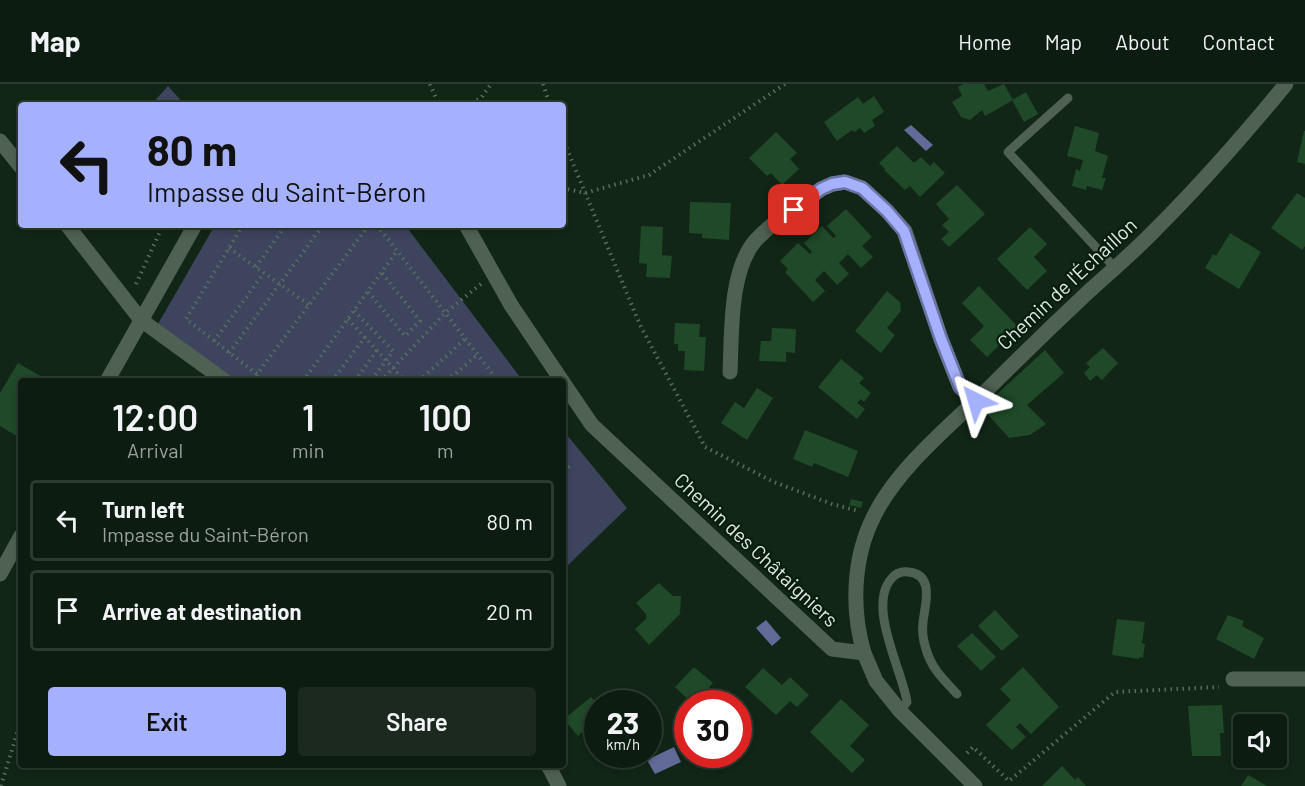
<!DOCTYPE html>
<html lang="en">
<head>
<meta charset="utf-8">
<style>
	:root { --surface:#0d1c10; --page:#1b291e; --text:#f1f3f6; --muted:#9aa19f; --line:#2d3a30; --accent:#a5b1fc }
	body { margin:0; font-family:Barlow,sans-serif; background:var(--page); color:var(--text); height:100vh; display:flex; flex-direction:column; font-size:22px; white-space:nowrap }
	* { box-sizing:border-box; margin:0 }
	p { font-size:20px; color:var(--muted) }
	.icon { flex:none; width:33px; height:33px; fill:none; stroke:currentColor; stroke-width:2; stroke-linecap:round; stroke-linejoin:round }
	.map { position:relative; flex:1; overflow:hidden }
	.details { position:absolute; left:18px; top:294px; width:548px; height:390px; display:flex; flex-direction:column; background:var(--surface); border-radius:6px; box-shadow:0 3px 9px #0003,0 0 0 2px var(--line) }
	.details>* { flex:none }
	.top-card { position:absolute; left:18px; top:18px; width:548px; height:126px; border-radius:6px; box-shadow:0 3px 9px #0003,0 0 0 2px var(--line); background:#a5b1fc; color:#111; overflow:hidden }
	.buttons { position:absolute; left:1233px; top:630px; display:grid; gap:12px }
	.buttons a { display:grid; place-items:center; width:54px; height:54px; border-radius:6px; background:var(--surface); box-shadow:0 3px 9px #0003,0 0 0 2px var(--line); font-size:30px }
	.speed { position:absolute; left:584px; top:606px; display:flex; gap:12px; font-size:30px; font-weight:700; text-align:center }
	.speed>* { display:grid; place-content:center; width:78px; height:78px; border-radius:50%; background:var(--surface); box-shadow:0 3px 9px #0003,0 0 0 2px var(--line); line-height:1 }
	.speed small { font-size:15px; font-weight:400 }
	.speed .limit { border:9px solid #d22; background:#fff; color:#111 }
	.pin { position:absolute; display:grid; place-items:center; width:51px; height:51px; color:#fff; margin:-26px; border-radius:12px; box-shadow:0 3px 9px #0006 }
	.me { position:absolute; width:66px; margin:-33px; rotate:320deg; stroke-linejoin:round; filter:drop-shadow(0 0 4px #0008) }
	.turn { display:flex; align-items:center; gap:21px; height:126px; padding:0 30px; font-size:27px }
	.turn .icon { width:78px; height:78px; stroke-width:2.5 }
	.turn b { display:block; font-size:42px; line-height:51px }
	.eta { display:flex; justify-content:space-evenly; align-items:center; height:102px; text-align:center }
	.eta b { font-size:36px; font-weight:600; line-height:42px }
	.cta { display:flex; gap:12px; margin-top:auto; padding:12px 30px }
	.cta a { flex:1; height:69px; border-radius:6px; background:var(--accent); color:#111; font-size:24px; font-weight:600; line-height:69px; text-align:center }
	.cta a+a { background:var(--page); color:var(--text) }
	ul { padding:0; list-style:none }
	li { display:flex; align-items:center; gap:18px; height:81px; margin:0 12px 9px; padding:0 18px; border:3px solid var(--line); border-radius:6px }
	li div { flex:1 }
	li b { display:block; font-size:22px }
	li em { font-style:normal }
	header { display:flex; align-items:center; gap:36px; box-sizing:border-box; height:84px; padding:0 30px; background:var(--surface); border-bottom:2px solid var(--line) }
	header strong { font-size:28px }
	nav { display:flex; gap:33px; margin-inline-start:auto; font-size:21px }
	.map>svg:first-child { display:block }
	.green { fill:#3e435e }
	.water { fill:#626a98 }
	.building { fill:#1f4928 }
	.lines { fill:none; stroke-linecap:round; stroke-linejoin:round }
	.path { stroke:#5a6c5e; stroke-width:4; stroke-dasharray:1.5 4.5; stroke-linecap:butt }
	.lane { stroke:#4f6152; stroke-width:9 }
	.street { stroke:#4f6152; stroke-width:15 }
	.route-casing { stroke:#6b73a4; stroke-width:15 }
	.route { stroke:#a5b1fc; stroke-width:10 }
	.labels { text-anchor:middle; stroke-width:4.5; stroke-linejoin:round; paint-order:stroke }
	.street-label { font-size:20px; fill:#ddeadf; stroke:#081d0d }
</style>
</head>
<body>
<header>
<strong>Map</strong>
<nav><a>Home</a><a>Map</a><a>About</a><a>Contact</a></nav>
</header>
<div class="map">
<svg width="1305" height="702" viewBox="0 0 1305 702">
	<rect width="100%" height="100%" fill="#112616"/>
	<g class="green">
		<path d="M 168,2 L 185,21 L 151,21 Z"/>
		<path d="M 215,141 L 405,141 L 523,297 L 232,297 L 158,240 Z"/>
		<path d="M 562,345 L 627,424 L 563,486 L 562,486 Z"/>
	</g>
	<g class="water">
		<path d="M 911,41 L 933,61 L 926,67 L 904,46 Z"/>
		<path d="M 766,536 L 781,554 L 772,562 L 756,544 Z"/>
		<path d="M 674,663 L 681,678 L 655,690 L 647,676 Z"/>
	</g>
	<g class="building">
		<path d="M 963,0 L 984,0 L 988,7 L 1004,0 L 1013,16 L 985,32 L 982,26 L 970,36 L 961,33 L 952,18 L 962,12 L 958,3 Z"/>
		<path d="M 1026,8 L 1038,30 L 1024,38 L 1012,16 Z"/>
		<path d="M 874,12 L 884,28 L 872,36 L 875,42 L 864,49 L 860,44 L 854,48 L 852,46 L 837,57 L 824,38 L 858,13 L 863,20 Z"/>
		<path d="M 1075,42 L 1099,49 L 1095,67 L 1108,72 L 1102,94 L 1106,94 L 1102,106 L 1087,102 L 1086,106 L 1072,102 L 1076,85 L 1080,87 L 1083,76 L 1067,72 Z"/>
		<path d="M 1304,47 L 1305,47 L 1305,80 L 1297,78 Z"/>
		<path d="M 776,48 L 797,69 L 790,75 L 799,85 L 782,101 L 771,89 L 767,92 L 749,74 Z"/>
		<path d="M 897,62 L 914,79 L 921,73 L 930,82 L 934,78 L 945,89 L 920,113 L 910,102 L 905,106 L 884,86 L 885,85 L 879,79 Z"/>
		<path d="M 957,101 L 985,130 L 949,163 L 941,155 L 949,148 L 942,141 L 949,135 L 936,120 Z"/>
		<path d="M 1297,109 L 1305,114 L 1305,162 L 1302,166 L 1271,144 Z"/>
		<path d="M 690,118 L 731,119 L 729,156 L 702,154 L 702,150 L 689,149 Z"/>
		<path d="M 846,125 L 872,153 L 862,162 L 873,173 L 861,184 L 848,170 L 839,179 L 849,190 L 837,201 L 824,187 L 815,196 L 825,207 L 813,218 L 785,188 L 788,185 L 780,177 L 798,159 L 810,170 L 812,168 L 804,159 L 822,142 L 833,154 L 836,152 L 827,142 Z"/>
		<path d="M 641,142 L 663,143 L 662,171 L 672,172 L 670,194 L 646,193 L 647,180 L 639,179 Z"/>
		<path d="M 1030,143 L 1047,160 L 1034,173 L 1047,187 L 1027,206 L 997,175 Z"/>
		<path d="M 1230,149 L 1261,168 L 1239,205 L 1205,184 L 1213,170 L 1216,172 Z"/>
		<path d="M 979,202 L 1018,243 L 987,273 L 970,256 L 984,242 L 962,219 Z"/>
		<path d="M 887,207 L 900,218 L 901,227 L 887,244 L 895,251 L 881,269 L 855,247 Z"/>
		<path d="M 675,239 L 700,240 L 699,253 L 706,253 L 704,287 L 684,286 L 685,267 L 678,267 L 678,260 L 674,260 Z"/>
		<path d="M 772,244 L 796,245 L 795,269 L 786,268 L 786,278 L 759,277 L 761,257 L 771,257 Z"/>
		<path d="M 1103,264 L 1118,279 L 1102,296 L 1097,291 L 1090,297 L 1084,289 L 1090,283 L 1086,279 Z"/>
		<path d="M 1045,266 L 1064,289 L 1027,321 L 1046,340 L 1030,351 L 1009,354 L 982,324 Z"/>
		<path d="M 841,275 L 864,294 L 859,299 L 871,309 L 864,318 L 861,315 L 857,319 L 865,325 L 857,335 L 818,303 Z"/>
		<path d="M 18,279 L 42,293 L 39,297 L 21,297 L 20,354 L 0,342 L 0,309 Z"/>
		<path d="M 757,304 L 773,314 L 747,356 L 721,339 L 735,318 L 744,324 Z"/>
		<path d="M 805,346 L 858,367 L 848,393 L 814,379 L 812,383 L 793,375 Z"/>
		<path d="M 851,415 L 863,418 L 861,424 L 849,421 Z"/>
		<path d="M 659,499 L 673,512 L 681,512 L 680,530 L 649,561 L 635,545 L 646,535 L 646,530 L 636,519 Z"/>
		<path d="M 995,526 L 1019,552 L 1002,567 L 978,542 Z"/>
		<path d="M 1228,531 L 1244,537 L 1242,542 L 1264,554 L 1254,575 L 1216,555 Z"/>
		<path d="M 1117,535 L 1145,538 L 1142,559 L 1145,560 L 1143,574 L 1140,573 L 1139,575 L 1112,571 Z"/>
		<path d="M 972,549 L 996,573 L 981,587 L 957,562 Z"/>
		<path d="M 694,583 L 713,599 L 709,603 L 724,618 L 722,620 L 693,620 L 675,603 Z"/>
		<path d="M 1023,583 L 1059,623 L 1031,650 L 1020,639 L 1016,643 L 1026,653 L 1012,666 L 986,641 L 1011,616 L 1000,605 Z"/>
		<path d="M 763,584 L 782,601 L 790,593 L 809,611 L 797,623 L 790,617 L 776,631 L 745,603 Z"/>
		<path d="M 591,613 L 597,620 L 597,634 L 578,652 L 564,635 Z"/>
		<path d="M 841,615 L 869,641 L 850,662 L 865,676 L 852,689 L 810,648 Z"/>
		<path d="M 1222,621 L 1224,649 L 1220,649 L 1221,672 L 1192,672 L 1188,622 Z"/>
		<path d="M 1062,682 L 1075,696 L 1078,693 L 1086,702 L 1042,702 Z"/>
		<path d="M 1248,691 L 1267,702 L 1241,702 Z"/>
	</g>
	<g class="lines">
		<g class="path">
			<path d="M 430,0 L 439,21"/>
			<path d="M 543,0 L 550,21"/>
			<path d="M 466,21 L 481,14 L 491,0"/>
			<path d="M 562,53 L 640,241 L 705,363 L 774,398 L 832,420 L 859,427"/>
			<path d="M 562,104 L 585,109 L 649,91 L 785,0"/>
			<path d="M 243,141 L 186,235 L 257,290 L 369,141"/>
			<path d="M 377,141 L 495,293 L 490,297"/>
			<path d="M 229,164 L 309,221"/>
			<path d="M 256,183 L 286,141"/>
			<path d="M 136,200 L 163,141"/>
			<path d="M 368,208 L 405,252 L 420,237 L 382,189"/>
			<path d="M 354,227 L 393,267 L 371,297"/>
			<path d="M 348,235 L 405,297"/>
			<path d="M 214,257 L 264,189"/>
			<path d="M 229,269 L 323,141"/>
			<path d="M 257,290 L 254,294 L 259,297"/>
			<path d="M 303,297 L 397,167"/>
			<path d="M 332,297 L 365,253"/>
			<path d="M 355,297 L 377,266"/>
			<path d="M 381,297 L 445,229 L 481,200"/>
			<path d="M 419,297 L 465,255"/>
			<path d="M 447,297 L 477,271"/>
			<path d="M 562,374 L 570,382 L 562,388"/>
			<path d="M 967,669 L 973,663 L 1009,697 L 1115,608 L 1219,603"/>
			<path d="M 1,702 L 21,636"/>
		</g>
		<g class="lane">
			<path d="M 1068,14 L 1008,68 L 1115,184"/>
			<path d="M 900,627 L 907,618 C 903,588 866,521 892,494 C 896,489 902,487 909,488 C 935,491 925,521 923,538 C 922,547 923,556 926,565 C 931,584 944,596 957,610"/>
		</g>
		<g class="street">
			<path d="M 0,57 L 21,83"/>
			<path d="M 67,141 L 141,236 L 225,297"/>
			<path d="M 466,141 L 511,221 L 562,297"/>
			<path d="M 730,288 C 732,250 729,188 755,157 C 772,138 800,121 821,105 L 833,100 L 845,98 L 862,104 L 887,127 L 905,147 L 941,255 L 960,303 L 976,317"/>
			<path d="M 107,297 L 195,141"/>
			<path d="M 562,297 L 592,341 L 832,565 L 864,569 L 876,597 L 900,627 L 975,702"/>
			<path d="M 0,490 L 21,452"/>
			<path d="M 864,569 C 851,525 853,473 874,432 C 898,383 953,339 992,301 C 1023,270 1054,240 1086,210 C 1110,188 1134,168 1156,145 C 1202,99 1245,50 1286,0"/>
			<path d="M 1233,595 L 1305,595"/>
			<path d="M 548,681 L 559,702"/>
		</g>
	</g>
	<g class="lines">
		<defs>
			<path id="route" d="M 794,126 L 821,105 L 832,100 L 845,98 L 862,104 L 887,127 L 904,147 L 941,255 L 960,303 L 976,317"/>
		</defs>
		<use href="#route" class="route-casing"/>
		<use href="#route" class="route"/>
	</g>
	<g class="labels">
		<g class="street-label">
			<text transform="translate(1067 200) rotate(-43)" y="7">Chemin de l'Échaillon</text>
			<text transform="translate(756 466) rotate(43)" y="7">Chemin des Châtaigniers</text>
		</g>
	</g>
</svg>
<div class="buttons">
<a><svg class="icon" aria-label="sound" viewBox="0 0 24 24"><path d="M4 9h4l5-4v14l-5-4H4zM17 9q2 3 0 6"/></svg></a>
</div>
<div class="speed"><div>23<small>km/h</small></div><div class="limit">30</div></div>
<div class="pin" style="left:794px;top:126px;background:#d93025"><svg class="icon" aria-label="arrive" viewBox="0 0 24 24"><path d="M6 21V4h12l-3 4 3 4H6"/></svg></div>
<svg class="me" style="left:976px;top:317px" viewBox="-20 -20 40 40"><path d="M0-17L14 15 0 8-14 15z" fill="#a5b1fc" stroke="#fff" stroke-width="4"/></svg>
<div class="top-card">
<div class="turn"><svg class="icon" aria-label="left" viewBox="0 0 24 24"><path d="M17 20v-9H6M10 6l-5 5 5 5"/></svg><div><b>80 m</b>Impasse du Saint-Béron</div></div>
</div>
<section class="details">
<div class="eta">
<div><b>12:00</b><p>Arrival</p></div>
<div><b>1</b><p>min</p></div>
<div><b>100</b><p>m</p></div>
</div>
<ul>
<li><svg class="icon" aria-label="left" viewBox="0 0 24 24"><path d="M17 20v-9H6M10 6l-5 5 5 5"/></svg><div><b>Turn left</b><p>Impasse du Saint-Béron</p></div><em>80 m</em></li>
<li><svg class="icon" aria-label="arrive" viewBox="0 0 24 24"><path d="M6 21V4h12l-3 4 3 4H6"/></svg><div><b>Arrive at destination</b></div><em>20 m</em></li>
</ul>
<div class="cta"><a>Exit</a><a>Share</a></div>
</section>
</div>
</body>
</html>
